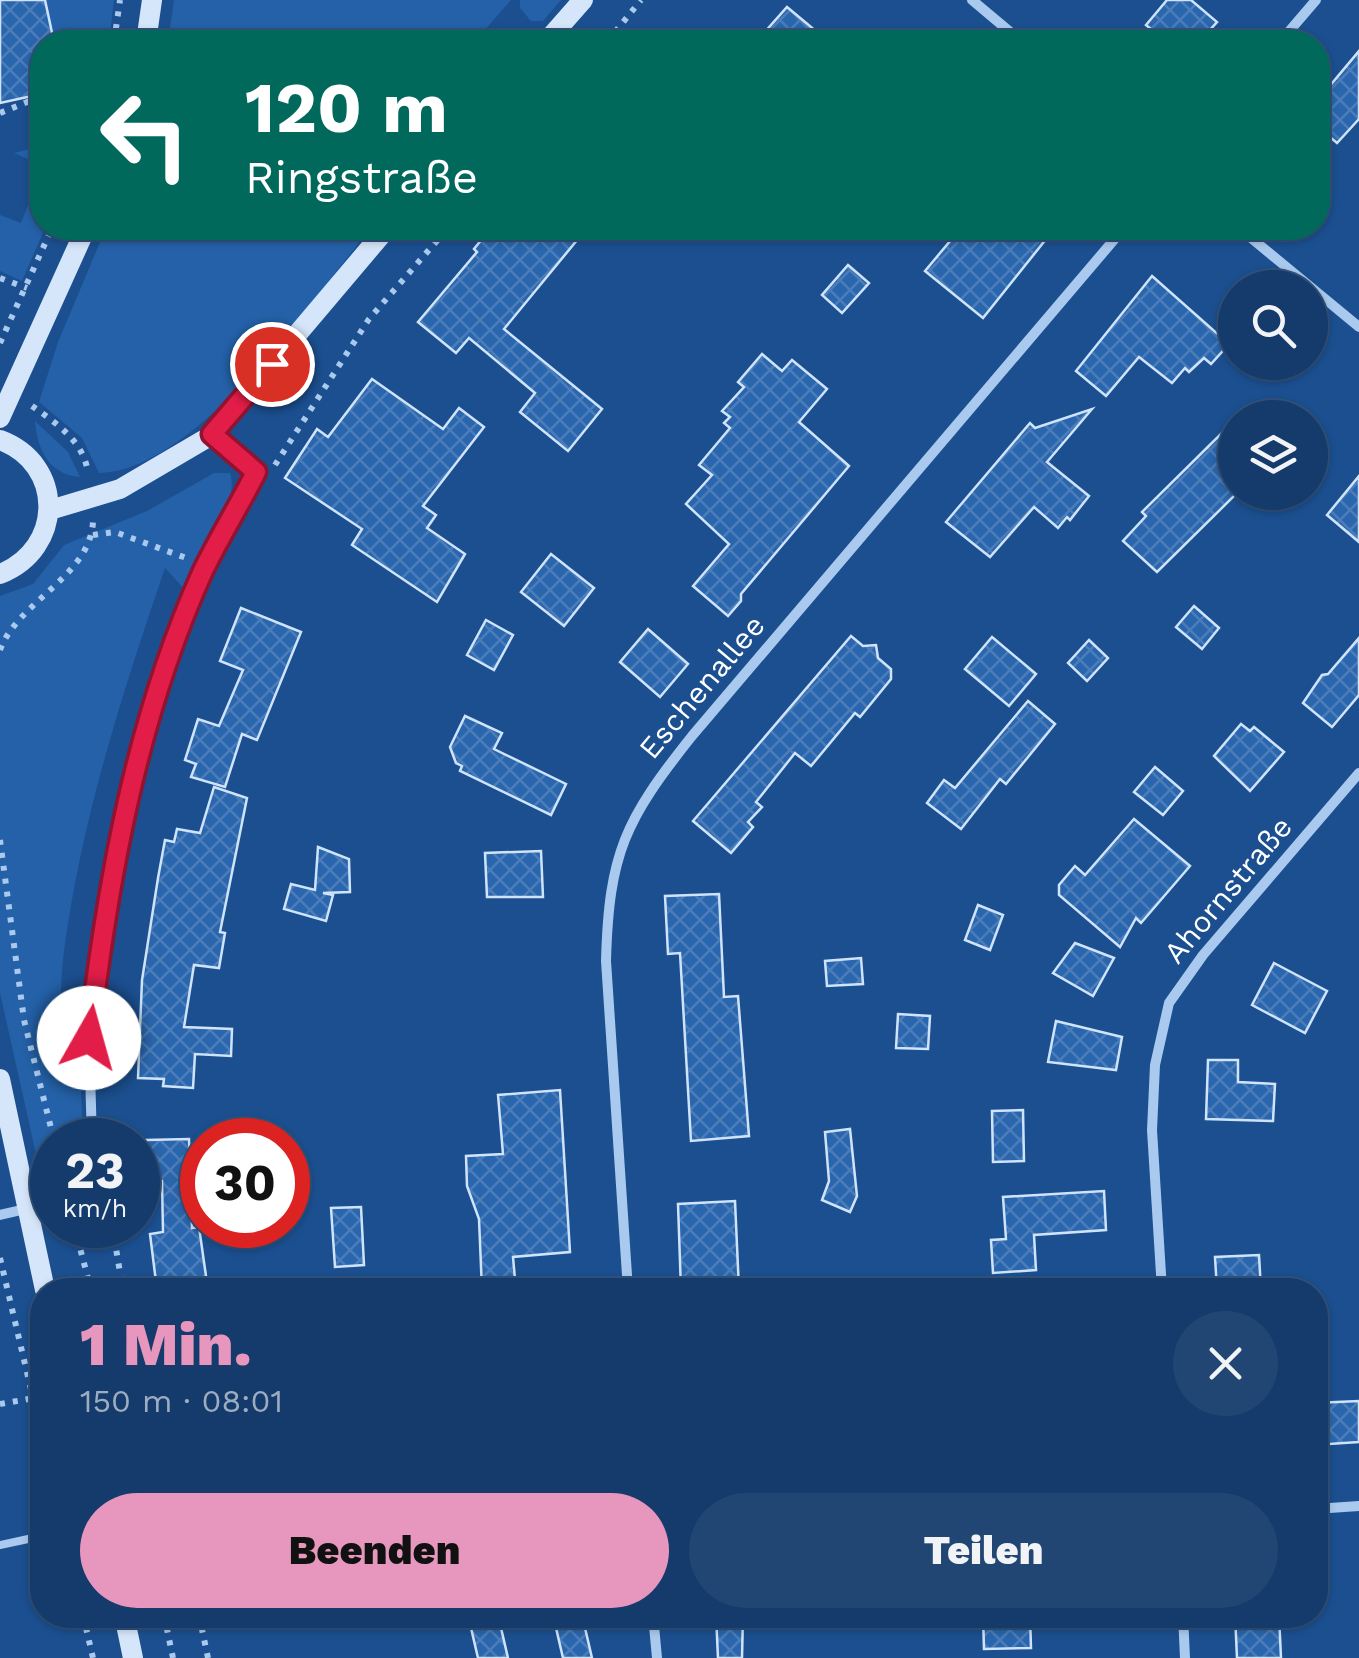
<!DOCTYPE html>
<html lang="de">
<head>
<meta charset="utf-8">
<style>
	:root { --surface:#143b6b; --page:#214673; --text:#f1f3f6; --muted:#9dadc1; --line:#33557e; --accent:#e797bd }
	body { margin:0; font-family:"Work Sans",sans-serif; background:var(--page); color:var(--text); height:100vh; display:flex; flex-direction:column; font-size:38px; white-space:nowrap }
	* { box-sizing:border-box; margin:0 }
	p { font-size:32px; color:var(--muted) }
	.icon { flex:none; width:55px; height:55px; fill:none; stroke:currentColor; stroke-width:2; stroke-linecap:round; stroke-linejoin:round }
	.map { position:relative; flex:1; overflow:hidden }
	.panel { position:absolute; left:30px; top:1278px; width:1298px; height:350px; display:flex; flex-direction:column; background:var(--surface); border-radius:40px; box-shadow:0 2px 8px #0004,0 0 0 2px var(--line) }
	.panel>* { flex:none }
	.guide { position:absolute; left:30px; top:30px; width:1300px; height:210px; border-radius:40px; box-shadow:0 2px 8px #0004,0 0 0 2px var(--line); background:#00695c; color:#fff; overflow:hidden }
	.buttons { position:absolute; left:1218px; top:270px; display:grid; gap:20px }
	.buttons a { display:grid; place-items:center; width:110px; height:110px; border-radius:50%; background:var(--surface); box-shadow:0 2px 8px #0004,0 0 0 2px var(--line); font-size:50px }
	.speed { position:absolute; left:30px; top:1118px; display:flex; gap:20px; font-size:50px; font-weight:700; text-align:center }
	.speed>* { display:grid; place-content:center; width:130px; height:130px; border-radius:50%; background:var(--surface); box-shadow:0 2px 8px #0004,0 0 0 2px var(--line); line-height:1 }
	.speed small { font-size:25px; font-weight:400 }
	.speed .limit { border:15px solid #d22; background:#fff; color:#111 }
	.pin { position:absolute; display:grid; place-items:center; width:85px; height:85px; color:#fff; margin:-42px; border:5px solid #fff; border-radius:50%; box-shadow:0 2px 10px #0007 }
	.me { position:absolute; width:110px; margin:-55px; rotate:7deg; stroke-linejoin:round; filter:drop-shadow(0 0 8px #0008) }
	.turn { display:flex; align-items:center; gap:35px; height:210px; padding:0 50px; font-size:45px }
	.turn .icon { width:130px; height:130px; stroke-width:2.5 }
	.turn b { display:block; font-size:70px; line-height:85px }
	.round { display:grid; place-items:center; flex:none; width:105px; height:105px; border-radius:52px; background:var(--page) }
	.overview { display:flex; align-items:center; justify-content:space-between; height:170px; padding:0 50px }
	h1 { font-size:60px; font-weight:800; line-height:75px; color:var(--accent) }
	.button { display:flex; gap:20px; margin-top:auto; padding:20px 50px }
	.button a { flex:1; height:115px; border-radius:60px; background:var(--accent); color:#111; font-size:40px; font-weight:800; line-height:115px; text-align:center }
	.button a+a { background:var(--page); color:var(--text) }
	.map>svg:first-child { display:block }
	.grass { fill:#2461a8 }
	.building { fill:url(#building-cross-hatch); stroke:#cfe3fa; stroke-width:2.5 }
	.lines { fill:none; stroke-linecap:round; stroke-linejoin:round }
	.path { stroke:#a9c9ee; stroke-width:6; stroke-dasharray:5 8; stroke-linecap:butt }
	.service { stroke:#a9c9ee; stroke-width:8 }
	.minor { stroke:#a9c9ee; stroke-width:10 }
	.secondary { stroke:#d6e6fa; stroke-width:20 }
	.route-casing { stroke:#92132f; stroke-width:25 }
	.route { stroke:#e11d48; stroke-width:18 }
	.labels { text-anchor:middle; stroke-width:10; stroke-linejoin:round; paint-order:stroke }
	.street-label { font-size:30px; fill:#fff; stroke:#1b4f8f }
</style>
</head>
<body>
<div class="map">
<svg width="1359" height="1658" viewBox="0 0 1359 1658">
	<defs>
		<pattern id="building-cross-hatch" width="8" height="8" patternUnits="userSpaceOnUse" patternTransform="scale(2.5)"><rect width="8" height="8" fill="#2a66ad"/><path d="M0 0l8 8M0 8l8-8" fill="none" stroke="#4a7db9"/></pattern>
	</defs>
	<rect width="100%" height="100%" fill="#1b4f8f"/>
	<g class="grass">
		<path d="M 45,0 L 114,0 L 109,42 L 54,42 Z"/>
		<path d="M 174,0 L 511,0 L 476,40 L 488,42 L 168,42 Z"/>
		<path d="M 520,0 L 561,0 L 543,21 L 531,21 L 520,8 Z"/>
		<path d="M 42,69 L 42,165 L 14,153 L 42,146 L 31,96 L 41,94 L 36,71 Z"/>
		<path d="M 42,170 L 45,228 L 22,281 L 0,271 L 0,215 L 21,223 Z"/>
		<path d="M 106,228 L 371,228 C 311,300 198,470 99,473 L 82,438 L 39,402 L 58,342 Z"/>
		<path d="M 35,421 L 68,452 L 80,477 C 49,475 37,449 35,421 Z"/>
		<path d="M 214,473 L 230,473 C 241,506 197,557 186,591 L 165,568 C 121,697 80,824 63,959 C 59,997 62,1036 60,1074 L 81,1090 L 83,1140 L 52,1140 L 50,1194 L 44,1190 L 0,993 L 0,596 L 33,584 L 64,545 L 147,511 Z"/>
	</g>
	<g class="building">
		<path d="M 0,0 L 45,0 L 54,42 L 42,42 L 42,69 L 36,71 L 41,94 L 0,103 Z"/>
		<path d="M 1167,0 L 1191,0 L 1217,22 L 1199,42 L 1167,42 L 1146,25 Z"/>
		<path d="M 787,7 L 829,42 L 756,42 Z"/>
		<path d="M 1359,51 L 1359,119 L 1337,143 L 1318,127 L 1318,100 Z"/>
		<path d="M 491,228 L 587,228 L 504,329 L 602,409 L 568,451 L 520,412 L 535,393 L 469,338 L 456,353 L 418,322 L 477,252 L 474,249 Z"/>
		<path d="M 961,228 L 1055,228 L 983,318 L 925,271 Z"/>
		<path d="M 848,265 L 869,283 L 842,313 L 822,295 Z"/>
		<path d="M 1152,276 L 1229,344 L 1211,364 L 1204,358 L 1189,372 L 1185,368 L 1172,383 L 1139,357 L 1106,396 L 1076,371 Z"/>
		<path d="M 762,354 L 782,371 L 792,360 L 827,389 L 799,422 L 849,466 L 741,594 L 741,601 L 728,616 L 693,586 L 729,544 L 686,504 L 712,475 L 699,465 L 730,428 L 724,423 L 730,417 L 722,411 L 744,387 L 738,382 Z"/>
		<path d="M 372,379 L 443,429 L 459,408 L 484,427 L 423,506 L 436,515 L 427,528 L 465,554 L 437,602 L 352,545 L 362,529 L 285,478 L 317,429 L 328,437 Z"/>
		<path d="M 1092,409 L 1047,462 L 1089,496 L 1070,520 L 1067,517 L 1058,528 L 1034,507 L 990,557 L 946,522 L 1030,423 L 1035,428 Z"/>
		<path d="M 1235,420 L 1235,495 L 1157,572 L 1123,541 L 1146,516 L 1142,512 Z"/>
		<path d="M 1359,476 L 1359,542 L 1327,515 Z"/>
		<path d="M 551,554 L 594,588 L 564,626 L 521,592 Z"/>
		<path d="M 1194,606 L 1219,628 L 1202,649 L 1176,627 Z"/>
		<path d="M 241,608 L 301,632 L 257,740 L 242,734 L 225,787 L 191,777 L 196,764 L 185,760 L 198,719 L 219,726 L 243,670 L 220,661 Z"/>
		<path d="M 486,620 L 513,635 L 494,670 L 467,655 Z"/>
		<path d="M 648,629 L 688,664 L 660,697 L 620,662 Z"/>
		<path d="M 851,636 L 863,646 L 876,645 L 878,658 L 891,669 L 891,679 L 860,717 L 855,713 L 811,766 L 795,753 L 756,802 L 762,807 L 748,822 L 753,827 L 731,853 L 693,821 Z"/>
		<path d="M 992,637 L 1036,674 L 1009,706 L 965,669 Z"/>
		<path d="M 1359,638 L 1359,695 L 1332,727 L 1303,703 L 1322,675 L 1328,674 Z"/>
		<path d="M 1089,640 L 1108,658 L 1087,681 L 1068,663 Z"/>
		<path d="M 1028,701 L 1055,724 L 1006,784 L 1000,779 L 961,829 L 927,803 L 944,780 L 955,788 Z"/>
		<path d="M 465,716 L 502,733 L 494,749 L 566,784 L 551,815 L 460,771 L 462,766 L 456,763 L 450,747 Z"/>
		<path d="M 1241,724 L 1250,731 L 1254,727 L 1284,752 L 1250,791 L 1214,756 Z"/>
		<path d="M 1155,767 L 1183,791 L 1163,815 L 1134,792 Z"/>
		<path d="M 214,787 L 247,798 L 220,932 L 225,933 L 219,968 L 194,965 L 184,1027 L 232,1029 L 231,1056 L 195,1054 L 193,1088 L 163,1086 L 164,1079 L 138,1078 L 142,980 L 158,878 L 165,840 L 174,842 L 177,829 L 200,833 Z"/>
		<path d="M 1134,819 L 1190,866 L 1141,923 L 1136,918 L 1120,947 L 1059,895 L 1059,885 L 1075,866 L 1085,875 Z"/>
		<path d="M 318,847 L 349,859 L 350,892 L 323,893 L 333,895 L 326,921 L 284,909 L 291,884 L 315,890 Z"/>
		<path d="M 541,851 L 543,897 L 487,897 L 485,853 Z"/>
		<path d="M 719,894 L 724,997 L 738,996 L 749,1136 L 691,1141 L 680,953 L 668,954 L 665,896 Z"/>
		<path d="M 978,905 L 1003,915 L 990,950 L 965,940 Z"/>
		<path d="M 1075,943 L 1114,958 L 1093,996 L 1053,973 Z"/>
		<path d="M 861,958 L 863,984 L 827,986 L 825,961 Z"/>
		<path d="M 1274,963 L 1327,991 L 1305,1033 L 1252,1005 Z"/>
		<path d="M 898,1014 L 930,1016 L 928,1049 L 896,1048 Z"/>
		<path d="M 1056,1021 L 1122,1037 L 1116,1070 L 1048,1062 Z"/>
		<path d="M 1208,1060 L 1238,1060 L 1238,1082 L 1275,1084 L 1273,1121 L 1206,1119 Z"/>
		<path d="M 560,1090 L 570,1252 L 513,1257 L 516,1290 L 482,1290 L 479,1219 L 467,1186 L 466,1156 L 503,1154 L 498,1095 Z"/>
		<path d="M 1023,1110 L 1024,1161 L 993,1162 L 992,1111 Z"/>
		<path d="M 850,1129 L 857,1196 L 850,1212 L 822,1200 L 829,1181 L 825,1132 Z"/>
		<path d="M 189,1139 L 192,1228 L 199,1227 L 208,1290 L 157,1290 L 150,1234 L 163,1232 L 162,1181 L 147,1182 L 146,1140 Z"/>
		<path d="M 1104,1191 L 1106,1230 L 1034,1235 L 1036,1270 L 993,1273 L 991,1240 L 1006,1239 L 1003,1197 Z"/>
		<path d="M 735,1201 L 739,1290 L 681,1290 L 678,1204 Z"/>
		<path d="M 361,1207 L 364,1265 L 335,1267 L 331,1208 Z"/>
		<path d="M 1259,1255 L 1261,1290 L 1217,1290 L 1215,1257 Z"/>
		<path d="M 1359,1401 L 1359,1442 L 1315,1445 L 1315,1403 Z"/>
		<path d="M 468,1615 L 498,1615 L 508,1658 L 478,1658 Z"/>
		<path d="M 553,1615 L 582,1615 L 592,1658 L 563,1658 Z"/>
		<path d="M 716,1615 L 743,1615 L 742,1658 L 718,1658 Z"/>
		<path d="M 983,1615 L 1030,1615 L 1031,1648 L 984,1649 Z"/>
		<path d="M 1235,1615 L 1279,1615 L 1281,1658 L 1237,1658 Z"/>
	</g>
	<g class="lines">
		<g class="path">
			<path d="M 114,42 L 120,0"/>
			<path d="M 607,42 L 641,0"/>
			<path d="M 0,113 L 42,96"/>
			<path d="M 0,278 L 27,288"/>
			<path d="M 0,343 L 52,228"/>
			<path d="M 32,406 C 56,423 85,442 88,474"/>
			<path d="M 275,465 L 369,319 L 448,228"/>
			<path d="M 93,535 L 115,532 L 189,559"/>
			<path d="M 0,650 C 18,601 91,576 93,521"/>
			<path d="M 0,840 L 24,1020 L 54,1140"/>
			<path d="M 74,1225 L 91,1290"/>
			<path d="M 112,1225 L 123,1290"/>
			<path d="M 0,1258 L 42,1436"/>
			<path d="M 0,1404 L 34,1398"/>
			<path d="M 83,1615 L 93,1658"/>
			<path d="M 164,1615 L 173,1658"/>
			<path d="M 199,1615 L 208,1658"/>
			<path d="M 166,1624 L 199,1617"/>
		</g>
		<path class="service" d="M 0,1545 L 42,1536"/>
		<g class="minor">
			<path d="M 972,0 L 1022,42"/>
			<path d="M 1280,42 L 1316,0"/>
			<path d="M 1239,228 L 1359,327"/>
			<path d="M 92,1140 L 89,1039 L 107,888 L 153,702 L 203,571 L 256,472 L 212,435"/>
			<path d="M 0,1215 L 52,1203"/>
			<path d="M 628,1290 L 606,961 C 609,853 625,820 692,736 L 1124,228"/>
			<path d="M 1162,1290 L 1152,1130 L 1155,1065 L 1169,1003 L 1203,955 L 1359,773"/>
			<path d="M 1315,1509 L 1359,1506"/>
			<path d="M 653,1615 L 657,1658"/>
			<path d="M 1183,1615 L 1185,1658"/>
		</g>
		<g class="secondary">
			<path d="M 146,42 L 152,0"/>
			<path d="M 546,42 L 583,0"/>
			<path d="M 0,418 L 86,228"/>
			<path d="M 0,440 C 65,464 64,549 0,574"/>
			<path d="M 50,510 L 120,489 L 212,435 L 387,228"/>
			<path d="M 0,1079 L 45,1290"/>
			<path d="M 124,1615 L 133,1658"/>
		</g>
	</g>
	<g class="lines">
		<defs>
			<path id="route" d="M 89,1038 C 108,880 136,720 202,573 C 218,539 239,506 256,472 L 212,434 L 272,364"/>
		</defs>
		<use href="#route" class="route-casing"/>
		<use href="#route" class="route"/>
	</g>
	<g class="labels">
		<g class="street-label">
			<text transform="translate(702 687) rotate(-50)" y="10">Eschenallee</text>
			<text transform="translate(1228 890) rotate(-50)" y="10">Ahornstraße</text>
		</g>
	</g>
</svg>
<div class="buttons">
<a><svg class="icon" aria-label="search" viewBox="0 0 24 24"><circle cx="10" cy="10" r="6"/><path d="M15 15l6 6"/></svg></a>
<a><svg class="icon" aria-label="layers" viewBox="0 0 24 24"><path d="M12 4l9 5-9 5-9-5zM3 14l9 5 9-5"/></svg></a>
</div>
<div class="speed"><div>23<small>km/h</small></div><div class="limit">30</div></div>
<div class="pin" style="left:272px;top:364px;background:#d93025"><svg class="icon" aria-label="arrive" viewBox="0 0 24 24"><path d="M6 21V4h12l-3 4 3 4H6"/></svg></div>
<svg class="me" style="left:89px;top:1038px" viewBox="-20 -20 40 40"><circle r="19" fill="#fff"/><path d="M0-13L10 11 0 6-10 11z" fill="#e11d48"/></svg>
<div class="guide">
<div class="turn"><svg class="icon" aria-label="left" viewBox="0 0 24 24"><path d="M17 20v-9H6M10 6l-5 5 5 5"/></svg><div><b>120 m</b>Ringstraße</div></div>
</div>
<section class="panel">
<div class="overview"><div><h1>1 Min.</h1><p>150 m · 08:01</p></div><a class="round"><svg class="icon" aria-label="close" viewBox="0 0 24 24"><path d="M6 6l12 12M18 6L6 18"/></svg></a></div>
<div class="button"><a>Beenden</a><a>Teilen</a></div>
</section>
</div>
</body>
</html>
